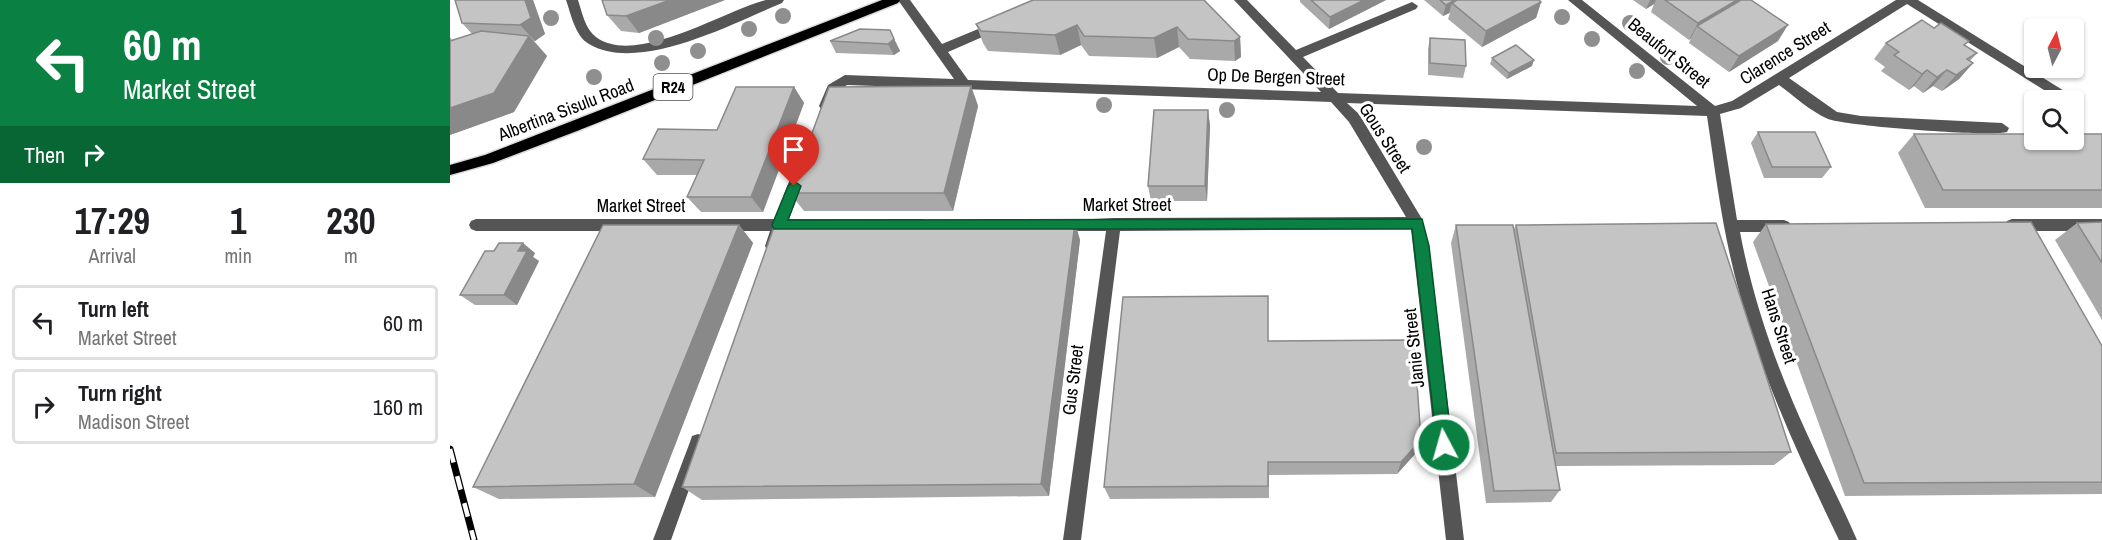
<!DOCTYPE html>
<html lang="en">
<head>
<meta charset="utf-8">
<style>
	:root { --surface:#fff; --page:#f6f6f6; --text:#202124; --muted:#757577; --line:#e0e0e0 }
	body { margin:0; font-family:"Archivo Narrow",sans-serif; background:var(--page); color:var(--text); height:100vh; display:flex; flex-direction:column; font-size:22px; white-space:nowrap }
	* { box-sizing:border-box; margin:0 }
	p { font-size:20px; color:var(--muted) }
	.icon { flex:none; width:33px; height:33px; fill:none; stroke:currentColor; stroke-width:2; stroke-linecap:round; stroke-linejoin:round }
	.map { position:relative; flex:1; overflow:hidden }
	.side { display:flex; flex-direction:column; background:var(--surface); width:450px }
	.side>* { flex:none }
	.top-card { background:#0b8043; color:#fff; overflow:hidden }
	.needle { width:39px; rotate:7deg }
	.controls { position:absolute; left:1574px; top:18px; display:grid; gap:12px }
	.controls a { display:grid; place-items:center; width:60px; height:60px; border-radius:6px; background:var(--surface); box-shadow:0 2px 4px #0004; font-size:30px }
	.pin { position:absolute; display:grid; place-items:center; width:51px; height:51px; color:#fff; margin:-62px -26px; border-radius:50% 50% 50% 0; rotate:-45deg; box-shadow:0 0 6px #0007 }
	.pin .icon { rotate:45deg }
	.me { position:absolute; width:66px; margin:-33px; rotate:354deg; stroke-linejoin:round; filter:drop-shadow(0 0 4px #0008) }
	.turn { display:flex; align-items:center; gap:21px; height:126px; padding:0 24px; font-size:27px }
	.turn .icon { width:78px; height:78px; stroke-width:2.5 }
	.turn b { display:block; font-size:42px; line-height:51px }
	.then { display:flex; align-items:center; height:57px; padding:0 24px; background:#0003; gap:12px; font-size:22px }
	.eta { display:flex; justify-content:space-evenly; align-items:center; height:102px; text-align:center }
	.eta b { font-size:36px; font-weight:800; line-height:42px }
	ul { padding:0; list-style:none }
	li { display:flex; align-items:center; gap:18px; height:75px; margin:0 12px 9px; padding:0 12px; border:3px solid var(--line); border-radius:6px }
	li div { flex:1 }
	li b { display:block; font-size:22px }
	li em { font-style:normal }
	main { display:flex; flex:1; min-height:0 }
	.map>svg:first-child { display:block }
	.lines { fill:none; stroke-linecap:round; stroke-linejoin:round }
	.major-casing { stroke:#dbdbdb; stroke-width:3 }
	.minor { fill:#555; fill-rule:evenodd }
	.major { fill:#000; fill-rule:evenodd }
	.rail-casing { stroke:#000; stroke-width:7 }
	.rail { stroke:#fff; stroke-width:4.5; stroke-dasharray:14; stroke-linecap:butt }
	.tree { fill:#8f8f8f }
	.wall { fill:#a9a9a9 }
	.shaded-wall { fill:#898989 }
	.building { fill:#c4c4c4; stroke:#898989; stroke-width:1.5 }
	.route { fill:#0b8043; stroke:#07532c; stroke-width:1.5 }
	.labels { text-anchor:middle; stroke-width:6; stroke-linejoin:round; paint-order:stroke }
	.shield { fill:#fff; stroke:#4c4c4c; stroke-width:1.5 }
	.shield-label { font-size:16px; font-weight:bold; fill:#000 }
	.street-label { font-size:18px; fill:#000; stroke:#fff }
</style>
</head>
<body>
<main>
<section class="side">
<div class="top-card">
<div class="turn"><svg class="icon" aria-label="left" viewBox="0 0 24 24"><path d="M17 20v-9H6M10 6l-5 5 5 5"/></svg><div><b>60 m</b>Market Street</div></div>
<div class="then">Then<svg class="icon" aria-label="right" viewBox="0 0 24 24"><path d="M7 20v-9h11M14 6l5 5-5 5"/></svg></div>
</div>
<div class="eta">
<div><b>17:29</b><p>Arrival</p></div>
<div><b>1</b><p>min</p></div>
<div><b>230</b><p>m</p></div>
</div>
<ul>
<li><svg class="icon" aria-label="left" viewBox="0 0 24 24"><path d="M17 20v-9H6M10 6l-5 5 5 5"/></svg><div><b>Turn left</b><p>Market Street</p></div><em>60 m</em></li>
<li><svg class="icon" aria-label="right" viewBox="0 0 24 24"><path d="M7 20v-9h11M14 6l5 5-5 5"/></svg><div><b>Turn right</b><p>Madison Street</p></div><em>160 m</em></li>
</ul>
</section>
<div class="map">
<svg width="1652" height="540" viewBox="0 0 1652 540">
	<rect width="100%" height="100%" fill="#fff"/>
	<g class="lines">
		<defs>
			<path id="major" d="M 432,0 L 450,0 L 448,3 L 127,131 L 43,163 L 0,175 L 0,165 L 35,155 L 117,123 Z"/>
		</defs>
		<use href="#major" class="major-casing"/>
		<g class="minor">
			<path d="M 116,0 L 128,0 C 132,12 135,29 146,37 C 186,67 275,10 316,0 C 321,0 328,0 334,0 L 332,3 C 284,23 189,74 139,44 C 125,36 121,14 116,0 Z"/>
			<path d="M 448,0 L 460,0 L 492,44 L 545,22 L 553,22 L 555,25 L 553,28 L 498,52 L 518,80 L 871,92 L 784,0 L 797,0 L 846,50 L 962,2 L 968,6 L 966,9 L 853,57 L 888,93 L 1247,106 L 1118,0 L 1132,0 L 1265,106 L 1282,101 L 1446,0 L 1468,0 L 1624,97 L 1626,100 L 1623,104 L 1623,100 L 1610,100 L 1457,4 L 1339,78 L 1387,112 L 1411,116 L 1552,123 L 1559,128 L 1557,132 C 1540,137 1396,126 1378,119 C 1360,111 1344,96 1329,85 L 1291,108 L 1270,114 L 1287,220 L 1334,220 L 1339,222 L 1341,226 L 1339,230 L 1334,232 L 1290,232 C 1303,302 1328,371 1358,436 C 1374,471 1392,505 1407,540 L 1389,540 C 1351,461 1313,380 1290,295 C 1273,236 1266,176 1257,116 L 897,103 L 909,114 L 972,219 L 979,247 L 1014,540 L 996,540 L 961,229 L 670,231 L 631,540 L 613,540 L 656,231 L 607,231 L 602,229 L 600,225 L 602,221 L 664,218 L 956,217 L 899,122 L 881,102 L 397,85 L 388,91 L 381,109 L 371,109 L 369,106 L 378,85 L 395,75 L 504,79 Z"/>
			<path d="M 348,171 L 355,176 L 339,219 L 472,219 L 477,221 L 479,225 L 477,229 L 472,231 L 335,231 L 327,250 L 317,250 L 315,246 L 320,231 L 26,231 L 21,229 L 19,225 L 21,221 L 26,219 L 325,219 L 341,176 Z"/>
			<path d="M 1562,219 L 1652,219 L 1652,231 L 1562,231 L 1557,229 L 1555,225 L 1557,221 Z"/>
			<path d="M 248,434 L 254,436 L 256,442 L 221,540 L 203,540 L 240,442 L 242,436 Z"/>
		</g>
		<use href="#major" class="major"/>
		<defs>
			<path id="rail" d="M 0,449 L 24,540"/>
		</defs>
		<use href="#rail" class="rail-casing"/>
		<use href="#rail" class="rail"/>
	</g>
	<g class="tree">
		<circle cx="333" cy="16" r="8"/>
		<circle cx="1112" cy="17" r="8"/>
		<circle cx="101" cy="18" r="8"/>
		<circle cx="1180" cy="23" r="8"/>
		<circle cx="299" cy="29" r="8"/>
		<circle cx="206" cy="38" r="8"/>
		<circle cx="1142" cy="39" r="8"/>
		<circle cx="248" cy="51" r="8"/>
		<circle cx="1218" cy="57" r="8"/>
		<circle cx="212" cy="63" r="8"/>
		<circle cx="1187" cy="71" r="8"/>
		<circle cx="144" cy="77" r="8"/>
		<circle cx="654" cy="105" r="8"/>
		<circle cx="777" cy="110" r="8"/>
		<circle cx="974" cy="147" r="8"/>
	</g>
	<g class="wall">
		<path d="M 5,0 L 83,0 L 95,34 L 85,41 L 84,41 L 97,56 L 64,112 L 0,135 L 0,37 L 2,40 L 22,34 L 12,23 Z"/>
		<path d="M 275,0 L 189,33 L 171,31 L 157,15 Z"/>
		<path d="M 583,0 L 790,37 L 791,57 L 785,61 L 740,59 L 729,47 L 707,58 L 639,56 L 631,45 L 610,55 L 538,51 L 533,43 L 526,24 Z"/>
		<path d="M 850,0 L 936,0 L 879,29 L 850,2 Z"/>
		<path d="M 974,0 L 1089,0 L 1091,2 L 1086,18 L 1032,47 L 998,19 L 1000,13 L 993,16 Z"/>
		<path d="M 1183,0 L 1301,0 L 1328,41 L 1279,72 L 1239,43 L 1241,38 L 1239,40 L 1201,12 L 1204,4 L 1196,9 Z"/>
		<path d="M 1484,28 L 1527,53 L 1520,61 L 1523,63 L 1509,79 L 1492,91 L 1483,86 L 1473,93 L 1464,86 L 1459,90 L 1431,71 L 1435,67 L 1424,59 L 1436,43 Z"/>
		<path d="M 440,30 L 450,51 L 444,55 L 386,53 L 380,41 Z"/>
		<path d="M 980,38 L 1016,66 L 1013,78 L 978,75 L 978,49 Z"/>
		<path d="M 1042,58 L 1082,66 L 1057,79 L 1040,64 Z"/>
		<path d="M 521,86 L 528,106 L 503,211 L 354,211 L 340,193 Z"/>
		<path d="M 344,87 L 354,103 L 313,212 L 251,212 L 237,197 L 247,175 L 207,175 L 193,159 L 267,130 Z"/>
		<path d="M 758,110 L 760,126 L 757,201 L 701,201 L 698,186 Z"/>
		<path d="M 1308,132 L 1381,167 L 1372,178 L 1314,178 L 1301,143 Z"/>
		<path d="M 1464,134 L 1652,134 L 1652,208 L 1475,208 L 1448,153 Z"/>
		<path d="M 1652,222 L 1652,320 L 1605,240 L 1627,223 Z"/>
		<path d="M 625,223 L 630,240 L 599,496 L 252,500 L 232,487 Z"/>
		<path d="M 1316,224 L 1652,346 L 1652,494 L 1395,496 L 1303,242 Z"/>
		<path d="M 289,225 L 303,243 L 205,497 L 49,499 L 23,487 Z"/>
		<path d="M 1006,225 L 1064,229 L 1066,225 L 1341,452 L 1324,465 L 1106,466 L 1110,490 L 1101,502 L 1036,503 L 1001,243 Z"/>
		<path d="M 85,253 L 83,257 L 89,261 L 67,305 L 25,305 L 10,295 Z"/>
		<path d="M 819,341 L 966,453 L 947,474 L 819,475 L 819,498 L 660,499 L 654,487 Z"/>
	</g>
	<g class="shaded-wall">
		<path d="M 75,0 L 83,0 L 95,34 L 85,41 L 70,25 Z"/>
		<path d="M 220,0 L 275,0 L 189,33 L 176,16 Z"/>
		<path d="M 914,0 L 936,0 L 879,29 L 880,17 Z"/>
		<path d="M 1005,0 L 1025,0 L 1002,3 L 999,13 L 993,16 L 996,5 Z"/>
		<path d="M 1200,0 L 1206,0 L 1204,4 L 1196,9 Z"/>
		<path d="M 1287,0 L 1293,0 L 1247,26 L 1241,38 L 1239,40 L 1248,23 Z"/>
		<path d="M 1091,2 L 1086,18 L 1032,47 L 1036,31 Z"/>
		<path d="M 627,25 L 631,45 L 610,55 L 605,35 Z"/>
		<path d="M 1338,25 L 1328,41 L 1279,72 L 1289,56 Z"/>
		<path d="M 727,27 L 729,47 L 707,58 L 704,38 Z"/>
		<path d="M 79,36 L 97,56 L 64,112 L 0,135 L 0,108 Z"/>
		<path d="M 790,37 L 791,57 L 785,61 L 784,41 Z"/>
		<path d="M 444,39 L 450,51 L 444,55 L 438,44 Z"/>
		<path d="M 1084,60 L 1082,66 L 1057,79 L 1059,73 Z"/>
		<path d="M 1523,63 L 1509,79 L 1492,91 L 1506,75 Z"/>
		<path d="M 1477,70 L 1464,86 L 1459,90 L 1472,74 Z"/>
		<path d="M 1497,70 L 1483,86 L 1473,93 L 1487,77 Z"/>
		<path d="M 521,86 L 528,106 L 503,211 L 494,193 Z"/>
		<path d="M 344,87 L 354,103 L 313,212 L 301,197 Z"/>
		<path d="M 758,110 L 760,126 L 757,201 L 755,186 Z"/>
		<path d="M 625,223 L 630,240 L 599,496 L 591,484 Z"/>
		<path d="M 289,225 L 303,243 L 205,497 L 184,484 Z"/>
		<path d="M 73,243 L 85,253 L 83,257 L 89,261 L 67,305 L 54,295 L 68,251 Z"/>
		<path d="M 971,440 L 966,453 L 947,474 L 951,462 Z"/>
	</g>
	<g class="building">
		<path d="M 5,0 L 75,0 L 81,18 L 70,25 L 12,23 Z"/>
		<path d="M 152,0 L 220,0 L 176,16 L 157,15 Z"/>
		<path d="M 583,0 L 754,0 L 790,37 L 784,41 L 738,39 L 727,27 L 704,38 L 634,36 L 627,25 L 605,35 L 531,31 L 526,24 Z"/>
		<path d="M 861,0 L 914,0 L 880,17 Z"/>
		<path d="M 990,0 L 1005,0 L 996,5 Z"/>
		<path d="M 1007,0 L 1089,0 L 1091,2 L 1036,31 L 1002,3 Z"/>
		<path d="M 1215,0 L 1287,0 L 1248,23 Z"/>
		<path d="M 1291,0 L 1301,0 L 1338,25 L 1289,56 L 1247,26 Z"/>
		<path d="M 1472,20 L 1484,28 L 1491,23 L 1519,41 L 1514,45 L 1527,53 L 1517,59 L 1523,63 L 1506,75 L 1497,70 L 1487,77 L 1477,70 L 1472,74 L 1444,55 L 1449,52 L 1436,43 Z"/>
		<path d="M 410,29 L 440,30 L 444,39 L 438,44 L 380,41 Z"/>
		<path d="M 31,31 L 79,36 L 44,93 L 0,108 L 0,41 Z"/>
		<path d="M 980,38 L 1015,40 L 1016,66 L 980,63 Z"/>
		<path d="M 1066,45 L 1084,60 L 1059,73 L 1042,58 Z"/>
		<path d="M 521,86 L 494,193 L 340,193 L 379,87 Z"/>
		<path d="M 286,87 L 344,87 L 301,197 L 237,197 L 254,160 L 193,159 L 208,129 L 267,130 Z"/>
		<path d="M 704,110 L 758,110 L 755,186 L 698,186 Z"/>
		<path d="M 1308,132 L 1365,132 L 1381,167 L 1322,167 Z"/>
		<path d="M 1464,134 L 1584,134 L 1584,140 L 1623,140 L 1623,134 L 1652,134 L 1652,190 L 1493,190 Z"/>
		<path d="M 1581,222 L 1652,346 L 1652,482 L 1414,483 L 1316,224 Z"/>
		<path d="M 1652,222 L 1652,263 L 1627,223 Z"/>
		<path d="M 625,223 L 591,484 L 232,487 L 324,227 Z"/>
		<path d="M 1266,223 L 1341,452 L 1106,453 L 1066,225 Z"/>
		<path d="M 153,225 L 289,225 L 184,484 L 23,487 Z"/>
		<path d="M 1006,225 L 1063,225 L 1110,490 L 1044,491 Z"/>
		<path d="M 49,243 L 73,243 L 68,251 L 77,251 L 54,295 L 10,295 L 35,251 L 44,251 Z"/>
		<path d="M 818,296 L 818,341 L 964,340 L 971,440 L 951,462 L 818,462 L 818,486 L 654,487 L 673,297 Z"/>
	</g>
	<path class="route" d="M 344,181 L 351,186 L 338,220 L 972,219 L 979,246 L 1002,445 L 1000,450 L 994,452 L 989,450 L 987,445 L 962,229 L 324,229 L 322,225 L 338,186 Z"/>
	<g class="labels">
		<rect class="shield" x="203.5" y="74" width="39" height="26" rx="4.5"/>
		<g class="shield-label">
			<text x="223" y="93">R24</text>
		</g>
		<g class="street-label">
			<text transform="translate(1219 53) rotate(39)" y="6">Beaufort Street</text>
			<text transform="translate(1335 53) rotate(-32)" y="6">Clarence Street</text>
			<text transform="translate(826 77) rotate(2)" y="6">Op De Bergen Street</text>
			<text transform="translate(116 110) rotate(-21)" y="6">Albertina Sisulu Road</text>
			<text transform="translate(935 138) rotate(57)" y="6">Gous Street</text>
			<text x="677" y="211">Market Street</text>
			<text x="191" y="212">Market Street</text>
			<text transform="translate(1329 326) rotate(72)" y="6">Hans Street</text>
			<text transform="translate(964 348) rotate(-96)" y="6">Janie Street</text>
			<text transform="translate(623 380) rotate(-83)" y="6">Gus Street</text>
		</g>
	</g>
</svg>
<div class="controls">
<a><svg class="needle" viewBox="-14 -14 28 28"><path d="M0-13l5 13h-10z" fill="#e53935"/><path d="M0 13l5-13h-10z" fill="#757577"/></svg></a>
<a><svg class="icon" aria-label="search" viewBox="0 0 24 24"><circle cx="10" cy="10" r="6"/><path d="M15 15l6 6"/></svg></a>
</div>
<div class="pin" style="left:344px;top:186px;background:#d93025"><svg class="icon" aria-label="arrive" viewBox="0 0 24 24"><path d="M6 21V4h12l-3 4 3 4H6"/></svg></div>
<svg class="me" style="left:994px;top:445px" viewBox="-20 -20 40 40"><circle r="17" fill="#0b8043" stroke="#fff" stroke-width="3"/><path d="M0-11L8 9 0 5-8 9z" fill="#fff"/></svg>
</div>
</main>
</body>
</html>
